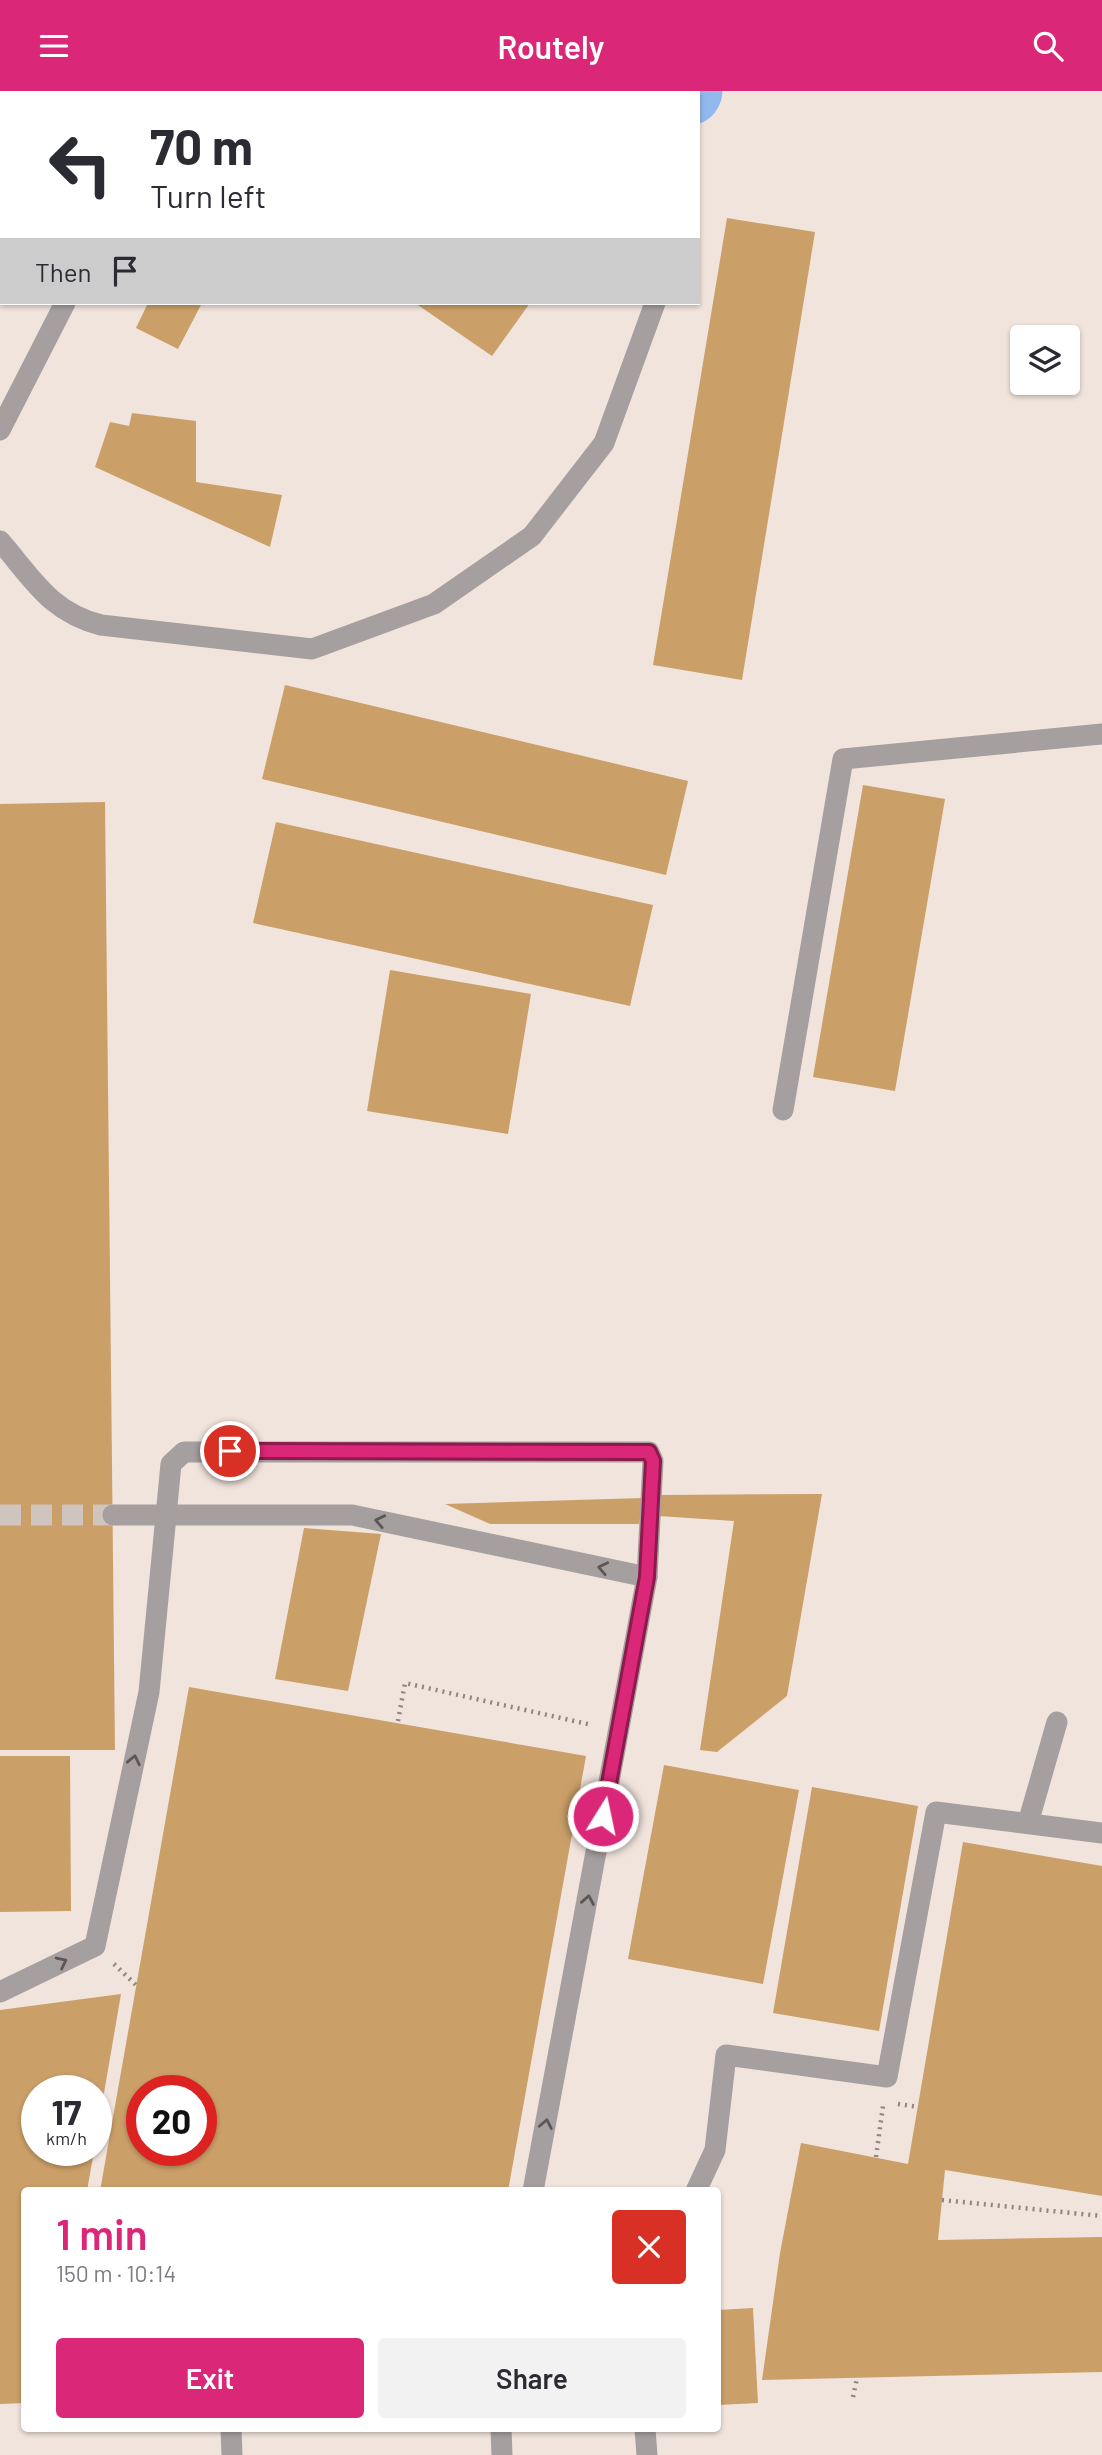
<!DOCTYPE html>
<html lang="en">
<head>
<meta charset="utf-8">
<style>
	:root { --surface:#fff; --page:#f2f2f3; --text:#2b2b33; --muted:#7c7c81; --accent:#db2777 }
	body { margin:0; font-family:Barlow,sans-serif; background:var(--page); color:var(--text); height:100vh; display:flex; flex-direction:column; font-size:26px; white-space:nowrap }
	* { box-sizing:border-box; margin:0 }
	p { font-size:23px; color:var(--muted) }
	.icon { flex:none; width:38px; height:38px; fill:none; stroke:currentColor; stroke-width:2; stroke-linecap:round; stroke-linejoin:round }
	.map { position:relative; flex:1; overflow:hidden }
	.drawer { position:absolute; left:21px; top:2096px; width:700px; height:245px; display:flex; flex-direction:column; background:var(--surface); border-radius:7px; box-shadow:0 2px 5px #0004 }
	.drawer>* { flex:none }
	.top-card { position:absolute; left:0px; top:0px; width:700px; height:214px; box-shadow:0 2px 5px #0004; background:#fff; color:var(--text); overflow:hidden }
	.controls { position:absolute; left:1010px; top:234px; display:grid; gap:14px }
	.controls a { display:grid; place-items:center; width:70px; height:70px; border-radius:7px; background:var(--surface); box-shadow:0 2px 5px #0004; font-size:35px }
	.speed { position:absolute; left:21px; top:1984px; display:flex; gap:14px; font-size:35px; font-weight:700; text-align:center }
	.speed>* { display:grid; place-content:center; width:91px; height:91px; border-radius:50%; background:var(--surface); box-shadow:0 2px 5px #0004; line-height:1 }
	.speed small { font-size:18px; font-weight:400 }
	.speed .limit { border:10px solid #d22; background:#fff; color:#111 }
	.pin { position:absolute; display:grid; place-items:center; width:60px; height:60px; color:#fff; margin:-30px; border:4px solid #fff; border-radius:50%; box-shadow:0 2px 7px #0007 }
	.me { position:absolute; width:77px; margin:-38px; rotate:10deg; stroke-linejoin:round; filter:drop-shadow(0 0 5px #0008) }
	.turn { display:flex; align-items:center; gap:24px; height:147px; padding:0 35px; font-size:32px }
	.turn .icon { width:91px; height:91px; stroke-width:2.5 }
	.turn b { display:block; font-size:49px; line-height:60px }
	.then { display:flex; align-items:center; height:66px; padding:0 35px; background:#0003; gap:14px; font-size:26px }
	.round { display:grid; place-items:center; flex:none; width:74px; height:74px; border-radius:7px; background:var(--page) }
	.overview { display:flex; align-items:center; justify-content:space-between; height:119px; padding:0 35px }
	h1 { font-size:42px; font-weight:600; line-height:52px; color:var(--accent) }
	.cta { display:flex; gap:14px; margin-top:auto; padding:14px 35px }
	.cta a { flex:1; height:80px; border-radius:7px; background:var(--accent); color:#fff; font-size:28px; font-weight:600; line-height:80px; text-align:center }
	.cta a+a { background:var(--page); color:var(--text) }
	header { display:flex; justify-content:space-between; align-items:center; height:91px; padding:0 35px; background:var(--accent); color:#fff; font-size:32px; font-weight:600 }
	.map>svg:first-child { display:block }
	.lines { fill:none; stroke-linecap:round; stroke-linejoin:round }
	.river { stroke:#92b8ee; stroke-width:65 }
	.building { fill:#cb9f68; fill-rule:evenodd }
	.minor-tunnel { stroke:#cfc4be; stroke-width:21; stroke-dasharray:21 10; stroke-linecap:butt }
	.path { stroke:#8e8580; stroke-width:4.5; stroke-dasharray:2 5; stroke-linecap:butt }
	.minor { stroke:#a69f9f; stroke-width:21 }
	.oneway { stroke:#5c5655 }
	.route-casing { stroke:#8e194d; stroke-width:18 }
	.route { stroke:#db2777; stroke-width:12 }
</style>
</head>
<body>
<header><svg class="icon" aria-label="menu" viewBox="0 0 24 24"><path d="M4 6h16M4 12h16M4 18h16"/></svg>Routely<svg class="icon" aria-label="search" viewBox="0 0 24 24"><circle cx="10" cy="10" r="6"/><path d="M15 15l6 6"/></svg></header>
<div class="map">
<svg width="1102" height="2364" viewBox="0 0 1102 2364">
	<rect width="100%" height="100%" fill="#f1e4dd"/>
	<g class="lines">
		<path class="river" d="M 689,2 L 690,0"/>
	</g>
	<g class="building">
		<path d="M 727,127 L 815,141 L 742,589 L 653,574 Z"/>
		<path d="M 148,212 L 202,212 L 178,258 L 136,237 Z"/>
		<path d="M 415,212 L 530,212 L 492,265 Z"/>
		<path d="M 132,322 L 196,330 L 196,391 L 282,404 L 270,456 L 95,376 L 110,331 L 129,335 Z"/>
		<path d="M 285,594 L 688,690 L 666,784 L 262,688 Z"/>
		<path d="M 863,694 L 945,708 L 895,1000 L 813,986 Z"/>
		<path d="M 105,711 L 115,1659 L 0,1659 L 0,713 Z"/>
		<path d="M 276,731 L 653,814 L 630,915 L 253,832 Z"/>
		<path d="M 390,879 L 531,903 L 508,1043 L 367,1020 Z"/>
		<path d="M 822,1403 L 787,1605 L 717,1661 L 700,1659 L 734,1430 L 659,1425 L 659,1404 Z"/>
		<path d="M 643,1407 L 639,1433 L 490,1433 L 445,1413 Z"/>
		<path d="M 304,1437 L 381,1443 L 348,1600 L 275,1588 Z"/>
		<path d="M 189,1596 L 586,1665 L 508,2100 L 100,2100 ZM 142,2000 L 201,2000 L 201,2060 L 142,2060 Z"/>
		<path d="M 0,1665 L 70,1665 L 71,1820 L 0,1821 Z"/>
		<path d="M 664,1674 L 799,1699 L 763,1893 L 628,1868 Z"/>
		<path d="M 812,1696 L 918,1715 L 879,1940 L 773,1922 Z"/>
		<path d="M 963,1751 L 1102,1775 L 1102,2105 L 945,2079 L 938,2149 L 1102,2146 L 1102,2281 L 762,2289 L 780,2162 L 801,2052 L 908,2073 Z"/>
		<path d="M 121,1903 L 98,2037 L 96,2000 L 37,2000 L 37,2060 L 94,2060 L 87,2100 L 24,2100 L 24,2312 L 0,2313 L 0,1919 Z"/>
		<path d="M 753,2217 L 758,2312 L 718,2314 L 718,2219 Z"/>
	</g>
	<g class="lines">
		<path class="minor-tunnel" d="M 0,1424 L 113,1424"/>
		<g class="path">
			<path d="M 398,1630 L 405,1592 L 592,1634"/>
			<path d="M 114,1873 L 136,1894"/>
			<path d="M 898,2013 L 918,2016"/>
			<path d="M 876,2066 L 883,2015"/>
			<path d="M 942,2109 L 1102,2125"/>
			<path d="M 853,2306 L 857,2287"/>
		</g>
		<g class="minor">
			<path d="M 169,2 L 169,0"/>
			<path d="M 0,339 L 65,212"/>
			<path d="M 0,450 C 33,488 50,521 101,534 L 312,558 L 434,513 L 532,445 L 604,352 L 655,212"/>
			<path d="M 783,1019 L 843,668 L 1102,643"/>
			<path d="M 113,1424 L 352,1424 L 647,1486 L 533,2100"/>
			<path d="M 1028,1732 L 1057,1631"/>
			<path d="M 0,1901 L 95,1855 L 149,1601 L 171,1373 L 184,1361 L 649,1361 L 653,1370 L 647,1486"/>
			<path d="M 696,2100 L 715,2059 L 726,1964 L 887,1986 L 936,1721 L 1102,1742"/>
			<path d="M 231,2338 L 232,2364"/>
			<path d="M 501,2338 L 502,2364"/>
			<path d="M 645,2338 L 647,2364"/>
		</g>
	</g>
	<defs><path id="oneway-chevron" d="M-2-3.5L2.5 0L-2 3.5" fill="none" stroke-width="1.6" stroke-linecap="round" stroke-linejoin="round" transform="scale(1.75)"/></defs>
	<g class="oneway">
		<use href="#oneway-chevron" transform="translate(380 1430) rotate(-168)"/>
		<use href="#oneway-chevron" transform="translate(603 1477) rotate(-168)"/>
		<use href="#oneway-chevron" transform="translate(134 1669) rotate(-78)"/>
		<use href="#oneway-chevron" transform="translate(588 1809) rotate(-80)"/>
		<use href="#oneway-chevron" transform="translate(62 1871) rotate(-26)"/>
		<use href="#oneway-chevron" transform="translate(546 2033) rotate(-79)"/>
	</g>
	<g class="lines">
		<defs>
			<path id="route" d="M 230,1360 L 649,1361 L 653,1370 L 647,1486 L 603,1725"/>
		</defs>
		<use href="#route" class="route-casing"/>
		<use href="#route" class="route"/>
	</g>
</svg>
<div class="controls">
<a><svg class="icon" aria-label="layers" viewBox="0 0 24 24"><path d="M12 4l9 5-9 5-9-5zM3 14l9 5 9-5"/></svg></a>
</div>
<div class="speed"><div>17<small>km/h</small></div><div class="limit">20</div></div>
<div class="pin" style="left:230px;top:1360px;background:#d93025"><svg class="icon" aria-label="arrive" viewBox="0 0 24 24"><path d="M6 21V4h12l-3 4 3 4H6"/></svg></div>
<svg class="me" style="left:603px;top:1725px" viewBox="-20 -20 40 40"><circle r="17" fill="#db2777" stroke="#fff" stroke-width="3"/><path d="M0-11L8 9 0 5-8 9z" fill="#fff"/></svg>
<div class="top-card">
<div class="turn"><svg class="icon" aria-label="left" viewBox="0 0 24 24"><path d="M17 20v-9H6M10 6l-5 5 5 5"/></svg><div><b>70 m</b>Turn left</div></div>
<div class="then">Then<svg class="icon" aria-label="arrive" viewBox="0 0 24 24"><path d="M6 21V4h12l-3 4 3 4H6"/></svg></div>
</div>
<section class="drawer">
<div class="overview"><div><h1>1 min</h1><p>150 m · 10:14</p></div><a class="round" style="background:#d93025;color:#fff"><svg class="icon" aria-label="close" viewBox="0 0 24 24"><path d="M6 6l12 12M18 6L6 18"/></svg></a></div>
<div class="cta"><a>Exit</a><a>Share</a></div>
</section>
</div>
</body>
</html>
